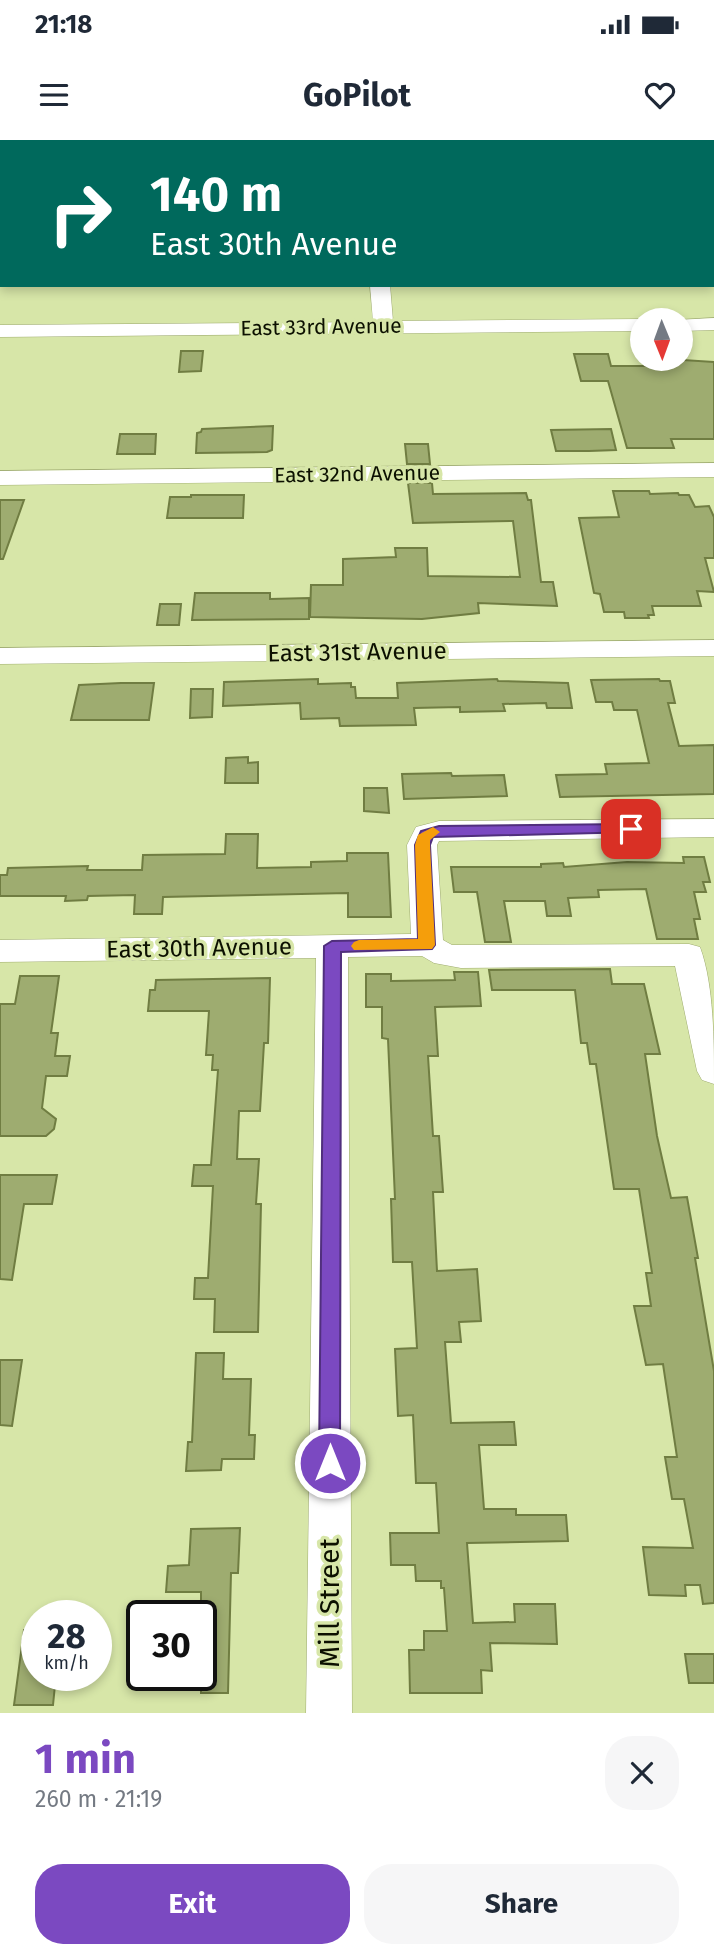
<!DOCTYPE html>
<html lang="en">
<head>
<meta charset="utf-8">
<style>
	:root { --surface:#fff; --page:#f6f6f7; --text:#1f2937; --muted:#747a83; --accent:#7b49c1 }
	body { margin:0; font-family:"Fira Sans",sans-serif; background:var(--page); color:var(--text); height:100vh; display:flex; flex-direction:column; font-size:26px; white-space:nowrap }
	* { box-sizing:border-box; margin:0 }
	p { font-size:23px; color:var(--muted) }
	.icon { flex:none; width:38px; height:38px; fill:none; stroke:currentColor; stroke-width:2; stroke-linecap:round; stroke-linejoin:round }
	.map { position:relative; height:1573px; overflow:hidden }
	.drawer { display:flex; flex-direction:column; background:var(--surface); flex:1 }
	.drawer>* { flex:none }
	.banner { position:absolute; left:0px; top:0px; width:714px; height:147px; box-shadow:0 4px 10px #0003; background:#00695c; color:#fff; overflow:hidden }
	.needle { width:46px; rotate:179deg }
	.controls { position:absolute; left:630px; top:168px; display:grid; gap:14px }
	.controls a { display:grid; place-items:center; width:63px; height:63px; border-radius:50%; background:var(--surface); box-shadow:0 4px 10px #0003; font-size:35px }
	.speed { position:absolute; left:21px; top:1460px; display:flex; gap:14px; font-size:35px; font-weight:700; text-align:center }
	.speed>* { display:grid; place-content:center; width:91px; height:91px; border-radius:50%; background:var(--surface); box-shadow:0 4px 10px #0003; line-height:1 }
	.speed small { font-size:18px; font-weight:400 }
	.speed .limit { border:4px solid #111; border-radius:10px; background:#fff; color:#111 }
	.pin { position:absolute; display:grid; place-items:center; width:60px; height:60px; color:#fff; margin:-30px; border-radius:14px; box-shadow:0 4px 10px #0006 }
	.me { position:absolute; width:77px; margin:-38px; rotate:0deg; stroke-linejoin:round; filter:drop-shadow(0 0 5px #0008) }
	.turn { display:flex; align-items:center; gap:24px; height:147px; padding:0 35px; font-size:32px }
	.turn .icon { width:91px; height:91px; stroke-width:2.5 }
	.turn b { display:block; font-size:49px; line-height:60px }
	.round { display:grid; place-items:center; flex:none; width:74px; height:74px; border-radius:28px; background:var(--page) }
	.overview { display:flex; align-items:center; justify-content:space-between; height:119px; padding:0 35px }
	h1 { font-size:42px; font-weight:700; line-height:52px; color:var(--accent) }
	.primary-button { display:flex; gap:14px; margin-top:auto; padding:14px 35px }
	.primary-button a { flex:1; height:80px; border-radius:28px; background:var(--accent); color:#fff; font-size:28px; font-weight:700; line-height:80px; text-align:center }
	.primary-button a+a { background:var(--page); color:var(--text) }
	.status { display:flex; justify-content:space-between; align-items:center; height:49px; padding:0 35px; background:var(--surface); direction:ltr }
	.status svg { height:19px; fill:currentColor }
	header { display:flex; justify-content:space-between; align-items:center; height:91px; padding:0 35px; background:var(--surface); font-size:32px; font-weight:700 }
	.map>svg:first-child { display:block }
	.building { fill:#9eac70; stroke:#707d42; stroke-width:2 }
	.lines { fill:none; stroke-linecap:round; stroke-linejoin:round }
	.minor-casing { stroke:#9eab70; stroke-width:1 }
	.minor { fill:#fff; fill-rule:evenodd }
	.route { fill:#7b49c1; stroke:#502f7d; stroke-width:2 }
	.slow { fill:#f59e0b }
	.labels { text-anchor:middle; stroke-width:7; stroke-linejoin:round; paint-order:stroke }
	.far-street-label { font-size:21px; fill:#0c1000; stroke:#d7e6a8 }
	.street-label { font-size:24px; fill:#0c1000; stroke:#d7e6a8 }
	.near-street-label { font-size:28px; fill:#0c1000; stroke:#d7e6a8 }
</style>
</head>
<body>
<div class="status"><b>21:18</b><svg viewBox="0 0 49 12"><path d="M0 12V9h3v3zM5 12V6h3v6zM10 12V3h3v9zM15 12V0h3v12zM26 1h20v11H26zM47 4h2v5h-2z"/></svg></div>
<header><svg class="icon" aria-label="menu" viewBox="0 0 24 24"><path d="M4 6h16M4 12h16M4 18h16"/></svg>GoPilot<svg class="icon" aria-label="heart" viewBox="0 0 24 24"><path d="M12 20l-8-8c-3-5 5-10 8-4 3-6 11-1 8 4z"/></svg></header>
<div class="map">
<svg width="714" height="1573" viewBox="0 0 714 1573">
	<rect width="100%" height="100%" fill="#d7e6a8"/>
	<g class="building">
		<path d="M 181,211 L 203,211 L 201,231 L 179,232 Z"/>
		<path d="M 574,214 L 608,214 L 611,226 L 670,226 L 668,219 L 714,222 L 714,299 L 671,299 L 674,308 L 627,308 L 608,241 L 581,241 Z"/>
		<path d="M 273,286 L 272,310 L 267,312 L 196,313 L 197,293 L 201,292 L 202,289 Z"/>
		<path d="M 611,289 L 616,310 L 589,311 L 556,311 L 551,290 Z"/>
		<path d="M 120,294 L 156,294 L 155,314 L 117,314 Z"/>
		<path d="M 405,304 L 428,304 L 430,324 L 407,324 Z"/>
		<path d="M 408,343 L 432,343 L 433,354 L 526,353 L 528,360 L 531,360 L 541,442 L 553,442 L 557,466 L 478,463 L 479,473 L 422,479 L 310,477 L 311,445 L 343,445 L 343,419 L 396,417 L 395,408 L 427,408 L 428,436 L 520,437 L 513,381 L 413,383 Z"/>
		<path d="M 613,351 L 649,351 L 650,354 L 678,353 L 679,355 L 689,355 L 695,367 L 709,366 L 714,377 L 714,418 L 705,418 L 714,452 L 697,451 L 701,466 L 652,466 L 654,475 L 648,475 L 649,478 L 625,478 L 624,472 L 604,472 L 600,454 L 594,453 L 579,378 L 619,377 Z"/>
		<path d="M 191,355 L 244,355 L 243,378 L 167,378 L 170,357 L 191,357 Z"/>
		<path d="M 0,360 L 24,360 L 3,419 L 0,419 Z"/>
		<path d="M 195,453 L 270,453 L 270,459 L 309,458 L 309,479 L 192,480 Z"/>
		<path d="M 160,464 L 181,464 L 179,485 L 157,485 Z"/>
		<path d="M 318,539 L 318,544 L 351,543 L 351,547 L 355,547 L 356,558 L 398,558 L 397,543 L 497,539 L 498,541 L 568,543 L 572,568 L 547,568 L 546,563 L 503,564 L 505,571 L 460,572 L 460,567 L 414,568 L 416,585 L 340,586 L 339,578 L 301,579 L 300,563 L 223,566 L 224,542 Z"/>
		<path d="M 659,539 L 660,541 L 670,541 L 675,563 L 668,563 L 679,606 L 714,605 L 714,654 L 560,657 L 556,635 L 607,634 L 605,624 L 649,623 L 637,570 L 614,570 L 612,562 L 596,562 L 591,540 Z"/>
		<path d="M 121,543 L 154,543 L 149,580 L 71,580 L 79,545 Z"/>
		<path d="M 191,549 L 213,549 L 212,577 L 190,578 Z"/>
		<path d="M 248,617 L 248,623 L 258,622 L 258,643 L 225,643 L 226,618 Z"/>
		<path d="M 451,633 L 452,636 L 504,635 L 507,656 L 404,659 L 402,634 Z"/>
		<path d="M 364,648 L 387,648 L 389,673 L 364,671 Z"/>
		<path d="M 226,694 L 258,694 L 257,728 L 311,727 L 311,722 L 347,721 L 347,713 L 388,713 L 391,777 L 348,777 L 348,753 L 163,757 L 162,774 L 134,774 L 135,755 L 88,756 L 87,760 L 65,761 L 66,756 L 0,756 L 0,735 L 7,735 L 8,728 L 88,726 L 87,730 L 142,730 L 143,715 L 225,714 Z"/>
		<path d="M 683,717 L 704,717 L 710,742 L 703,742 L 706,752 L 694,752 L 700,779 L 694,779 L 698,799 L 657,799 L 646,749 L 598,750 L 599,757 L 568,758 L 571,776 L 547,776 L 545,761 L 504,761 L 511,802 L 485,802 L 477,752 L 454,752 L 451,727 L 541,727 L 541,724 L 563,723 L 564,727 L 627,722 L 684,723 Z"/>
		<path d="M 610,829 L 612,844 L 644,844 L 660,914 L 645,914 L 657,996 L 671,1058 L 687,1057 L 698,1118 L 695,1118 L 714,1231 L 714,1463 L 703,1464 L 700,1445 L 685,1445 L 686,1456 L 649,1455 L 643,1407 L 693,1408 L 684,1359 L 672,1359 L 665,1317 L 677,1317 L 663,1224 L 646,1225 L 634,1166 L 651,1166 L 646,1133 L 652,1133 L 639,1049 L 614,1049 L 596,924 L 590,924 L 587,903 L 581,903 L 575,850 L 492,850 L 489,830 Z"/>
		<path d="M 454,832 L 478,832 L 481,866 L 435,867 L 438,916 L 428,916 L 433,996 L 439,996 L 443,1052 L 433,1052 L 437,1131 L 477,1129 L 481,1181 L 459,1182 L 461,1202 L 445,1202 L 451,1283 L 514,1282 L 516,1305 L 479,1305 L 484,1369 L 516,1369 L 516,1375 L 566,1375 L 568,1401 L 467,1403 L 473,1483 L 515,1482 L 514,1464 L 555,1464 L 557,1504 L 490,1503 L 492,1531 L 481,1530 L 482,1553 L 410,1553 L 409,1510 L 424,1510 L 424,1491 L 447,1491 L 444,1448 L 441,1448 L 441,1441 L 416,1441 L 415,1425 L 391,1425 L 390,1393 L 439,1393 L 436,1343 L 416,1343 L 413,1275 L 398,1276 L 395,1209 L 417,1208 L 412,1122 L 393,1122 L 391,1059 L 395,1059 L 388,899 L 382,898 L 382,867 L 366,867 L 366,834 L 391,834 L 391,841 L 455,840 Z"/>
		<path d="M 20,836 L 59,836 L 51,893 L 58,893 L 55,916 L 70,916 L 67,936 L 46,936 L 42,968 L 56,979 L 54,989 L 46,996 L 0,996 L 0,864 L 15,864 Z"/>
		<path d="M 270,838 L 268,903 L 264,903 L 260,971 L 239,971 L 237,1019 L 259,1019 L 256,1064 L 261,1064 L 258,1192 L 214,1192 L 215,1159 L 194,1159 L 195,1138 L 208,1138 L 213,1046 L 192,1046 L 194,1025 L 211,1025 L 218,930 L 212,930 L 213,915 L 206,915 L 209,871 L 148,871 L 150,850 L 155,850 L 156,840 Z"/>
		<path d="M 0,1035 L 57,1035 L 52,1064 L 24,1064 L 12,1140 L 0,1139 Z"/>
		<path d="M 196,1213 L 224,1213 L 223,1239 L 251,1239 L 249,1295 L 255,1295 L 254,1319 L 222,1319 L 221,1330 L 186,1331 L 188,1302 L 192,1302 Z"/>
		<path d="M 0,1220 L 22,1220 L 12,1286 L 0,1285 Z"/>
		<path d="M 240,1388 L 238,1433 L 231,1433 L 228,1553 L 201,1553 L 201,1452 L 166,1452 L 168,1426 L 189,1425 L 191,1389 Z"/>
		<path d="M 24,1490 L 37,1491 L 37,1535 L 56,1535 L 53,1565 L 14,1565 Z"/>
		<path d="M 685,1514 L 714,1514 L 714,1543 L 689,1543 Z"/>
	</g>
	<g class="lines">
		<defs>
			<g id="minor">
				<rect x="363" y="0" width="16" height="2"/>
				<rect x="712" y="72" width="2" height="10"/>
				<rect x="0" y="78" width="2" height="10"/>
				<path d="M 370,145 L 390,145 L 393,181 L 642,179 L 647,180 L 642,180 L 642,191 L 0,197 L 0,185 L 373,182 Z"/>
				<path d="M 714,178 L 714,190 L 681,191 L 681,180 L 676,180 Z"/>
				<path d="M 714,323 L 714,337 L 0,345 L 0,331 Z"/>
				<path d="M 714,500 L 714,516 L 0,524 L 0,508 Z"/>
				<path d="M 714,679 L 714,697 L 439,701 L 437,705 L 443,800 L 452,805 L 689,804 L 700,807 C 714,845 714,901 714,944 L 702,940 L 697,931 L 675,826 L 461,828 L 434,823 L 422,816 L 348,817 L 352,1573 L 306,1573 L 316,818 L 0,822 L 0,800 L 411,794 L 407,705 L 416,687 L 439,681 Z"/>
			</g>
		</defs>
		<use href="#minor" class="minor-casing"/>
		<use href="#minor" class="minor"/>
	</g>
	<path class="route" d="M 631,684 L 639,689 L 637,692 L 433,697 L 430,705 L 435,805 L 432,809 L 341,812 L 340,1323 L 337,1330 L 330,1332 L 322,1330 L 319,1323 L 324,806 L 332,801 L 418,799 L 415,705 L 421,691 L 439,686 Z"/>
	<path class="slow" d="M 433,687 L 440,692 L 430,700 L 430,705 L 435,805 L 432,809 L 354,810 L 351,806 L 354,802 L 359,800 L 418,799 L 415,705 L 418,695 Z"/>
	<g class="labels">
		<g class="far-street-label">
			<text transform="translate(321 187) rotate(-1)" y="7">East 33rd Avenue</text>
			<text transform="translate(357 334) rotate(-1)" y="7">East 32nd Avenue</text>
		</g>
		<g class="street-label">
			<text transform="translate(357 512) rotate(-1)" y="8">East 31st Avenue</text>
			<text transform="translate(199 808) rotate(-1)" y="8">East 30th Avenue</text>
		</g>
		<g class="near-street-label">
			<text transform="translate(329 1463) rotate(-90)" y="10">Mill Street</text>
		</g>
	</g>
</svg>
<div class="controls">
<a><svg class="needle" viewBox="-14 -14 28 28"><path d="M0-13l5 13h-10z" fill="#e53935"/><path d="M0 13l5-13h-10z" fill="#747a83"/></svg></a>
</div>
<div class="speed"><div>28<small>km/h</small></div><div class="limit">30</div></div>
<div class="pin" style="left:631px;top:689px;background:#d93025"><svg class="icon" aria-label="arrive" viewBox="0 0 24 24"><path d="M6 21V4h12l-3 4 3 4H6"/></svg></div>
<svg class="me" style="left:330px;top:1323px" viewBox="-20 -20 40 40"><circle r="17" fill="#7b49c1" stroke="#fff" stroke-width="3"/><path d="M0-11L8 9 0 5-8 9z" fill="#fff"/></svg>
<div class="banner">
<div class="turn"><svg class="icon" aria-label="right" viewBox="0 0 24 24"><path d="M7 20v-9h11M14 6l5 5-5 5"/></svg><div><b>140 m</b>East 30th Avenue</div></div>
</div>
</div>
<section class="drawer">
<div class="overview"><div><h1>1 min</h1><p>260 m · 21:19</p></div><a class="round"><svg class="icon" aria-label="close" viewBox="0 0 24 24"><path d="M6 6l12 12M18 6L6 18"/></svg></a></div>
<div class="primary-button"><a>Exit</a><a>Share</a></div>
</section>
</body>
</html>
